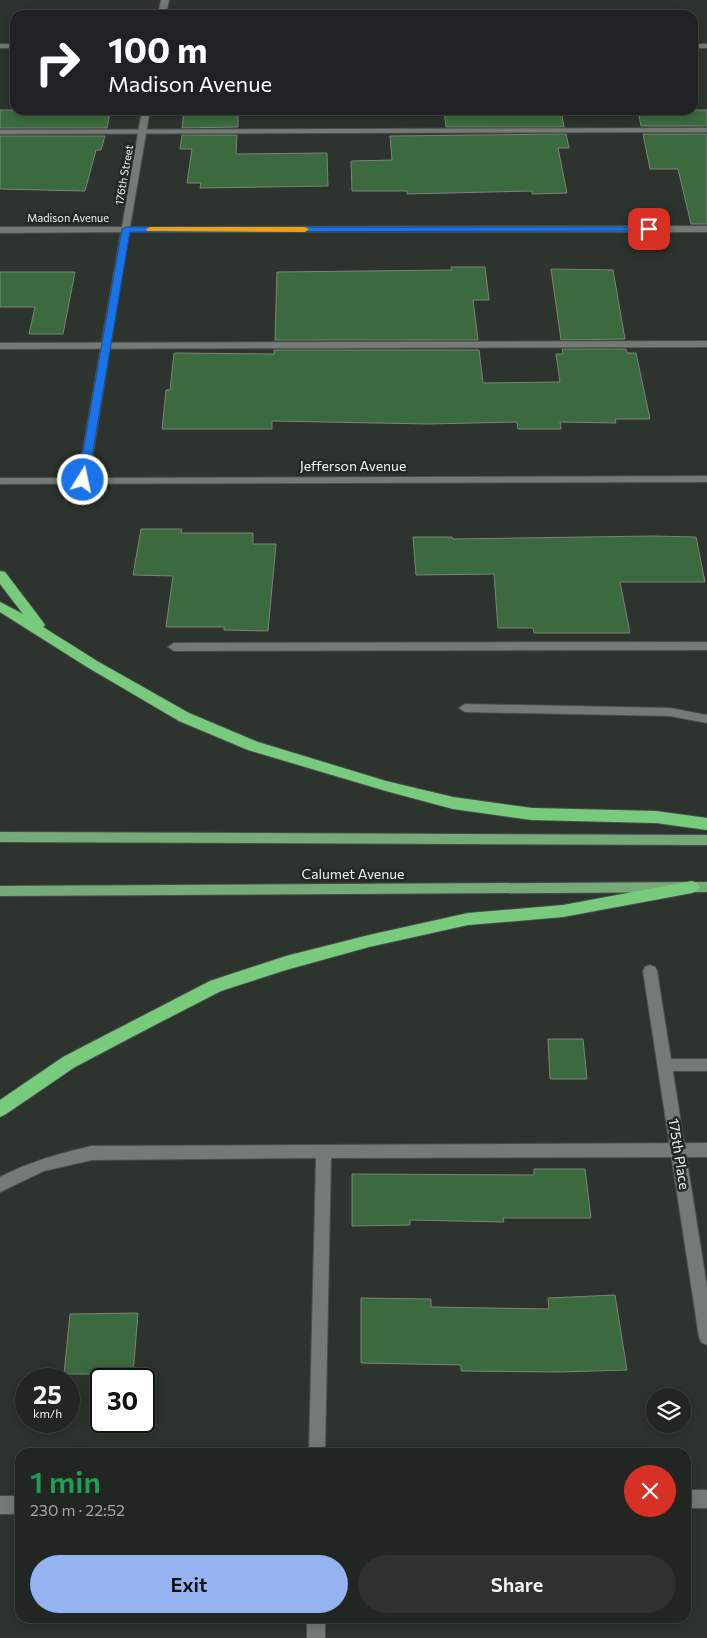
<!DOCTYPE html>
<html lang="en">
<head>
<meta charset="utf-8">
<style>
	:root { --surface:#222622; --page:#2e322f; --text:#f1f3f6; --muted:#a2a5a5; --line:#3f4340; --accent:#95b2f1 }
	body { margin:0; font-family:Commissioner,sans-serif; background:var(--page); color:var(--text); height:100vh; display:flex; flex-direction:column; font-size:19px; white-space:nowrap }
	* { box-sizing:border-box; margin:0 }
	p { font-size:16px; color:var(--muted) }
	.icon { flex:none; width:28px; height:28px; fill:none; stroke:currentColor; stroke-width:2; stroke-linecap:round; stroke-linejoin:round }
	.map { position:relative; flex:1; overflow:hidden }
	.drawer { position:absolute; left:15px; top:1448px; width:676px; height:175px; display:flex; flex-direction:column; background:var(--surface); border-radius:15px; box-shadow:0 2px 12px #0003,0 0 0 1px var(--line) }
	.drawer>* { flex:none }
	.top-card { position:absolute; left:10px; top:10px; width:688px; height:105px; border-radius:15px; box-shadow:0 2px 12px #0003,0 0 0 1px var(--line); background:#202124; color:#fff; overflow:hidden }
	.tools { position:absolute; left:646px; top:1388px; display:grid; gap:10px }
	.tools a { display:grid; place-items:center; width:45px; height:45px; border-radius:50%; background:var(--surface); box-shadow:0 2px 12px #0003,0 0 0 1px var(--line); font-size:25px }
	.speed { position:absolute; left:15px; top:1368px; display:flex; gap:10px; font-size:25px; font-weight:700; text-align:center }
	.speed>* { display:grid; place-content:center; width:65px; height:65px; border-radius:50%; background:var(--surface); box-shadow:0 2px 12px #0003,0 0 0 1px var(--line); line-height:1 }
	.speed small { font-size:12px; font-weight:400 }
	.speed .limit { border:2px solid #111; border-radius:8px; background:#fff; color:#111 }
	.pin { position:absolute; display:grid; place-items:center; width:42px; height:42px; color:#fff; margin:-21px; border-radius:10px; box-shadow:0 2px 8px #0006 }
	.me { position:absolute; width:55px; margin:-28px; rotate:10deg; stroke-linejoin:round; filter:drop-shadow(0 0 4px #0008) }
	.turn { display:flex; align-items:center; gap:18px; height:105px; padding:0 15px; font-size:22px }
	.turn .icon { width:65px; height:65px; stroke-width:2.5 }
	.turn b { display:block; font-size:35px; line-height:42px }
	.round { display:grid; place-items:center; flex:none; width:52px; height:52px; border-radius:26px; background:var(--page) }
	.overview { display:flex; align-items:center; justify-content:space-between; height:85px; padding:0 15px }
	h1 { font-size:30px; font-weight:600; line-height:38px; color:#1e9e55 }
	.button { display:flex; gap:10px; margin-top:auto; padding:10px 15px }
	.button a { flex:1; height:58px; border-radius:30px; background:var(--accent); color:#111; font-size:20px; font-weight:600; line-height:58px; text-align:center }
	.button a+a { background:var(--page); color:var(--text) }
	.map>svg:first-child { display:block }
	.building { fill:#3c6a3f; stroke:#7c837c }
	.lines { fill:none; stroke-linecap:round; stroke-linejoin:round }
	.service-casing { stroke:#4a4f4a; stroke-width:2 }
	.minor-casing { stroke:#4a4f4a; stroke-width:2 }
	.primary-casing { stroke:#4a4f4a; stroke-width:2 }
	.motorway-casing { stroke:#4a4f4a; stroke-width:2 }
	.service { fill:#747b74; fill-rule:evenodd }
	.minor { fill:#747b74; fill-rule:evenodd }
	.primary { fill:#76aa79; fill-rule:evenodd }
	.motorway { fill:#78ca7d; fill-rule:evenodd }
	.route { fill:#1a73e8; stroke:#114b97 }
	.slow { fill:#f59e0b }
	.labels { text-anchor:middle; stroke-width:5; stroke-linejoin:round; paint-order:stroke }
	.far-street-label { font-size:11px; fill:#f0f4f0; stroke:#232923 }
	.street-label { font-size:14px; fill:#f0f4f0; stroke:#232923 }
</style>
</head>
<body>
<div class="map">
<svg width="707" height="1638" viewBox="0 0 707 1638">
	<rect width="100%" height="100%" fill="#2d332d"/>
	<g class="building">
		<path d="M 0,110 L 43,110 L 42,112 L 110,112 L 107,128 L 0,128 Z"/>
		<path d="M 184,110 L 226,110 L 225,115 L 238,115 L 238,127 L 182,128 Z"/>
		<path d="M 444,110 L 561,110 L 564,127 L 446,127 Z"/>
		<path d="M 638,110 L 707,110 L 707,126 L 641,126 Z"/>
		<path d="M 566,134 L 569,148 L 558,148 L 567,193 L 532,194 L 532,191 L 407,194 L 407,191 L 352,191 L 351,161 L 392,160 L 390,136 Z"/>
		<path d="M 643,134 L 707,134 L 707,224 L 691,224 L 678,169 L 650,169 Z"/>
		<path d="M 182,135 L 237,135 L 236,154 L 327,153 L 328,186 L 200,188 L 201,183 L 187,183 L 192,149 L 180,149 Z"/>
		<path d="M 0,136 L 105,136 L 101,150 L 96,150 L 85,191 L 0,189 Z"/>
		<path d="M 451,267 L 485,267 L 489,300 L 473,300 L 478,340 L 275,340 L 277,272 L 452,270 Z"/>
		<path d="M 551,269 L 613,270 L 625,339 L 561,340 Z"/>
		<path d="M 0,272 L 75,272 L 63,334 L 29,334 L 35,307 L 0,307 Z"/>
		<path d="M 562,349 L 626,349 L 627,353 L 636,353 L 650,419 L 615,419 L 616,423 L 560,422 L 561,429 L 518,429 L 517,422 L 428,424 L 272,421 L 272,429 L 162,429 L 166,390 L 170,390 L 174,353 L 274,354 L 274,350 L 479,350 L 483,383 L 560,382 L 556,354 L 563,354 Z"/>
		<path d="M 141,529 L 182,529 L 181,533 L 253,533 L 253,544 L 276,544 L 268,631 L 224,630 L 224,627 L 166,627 L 173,576 L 133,575 Z"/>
		<path d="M 652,536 L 696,537 L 705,582 L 620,582 L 630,633 L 534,633 L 533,628 L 498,628 L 494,574 L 416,575 L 413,537 L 452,537 L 453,539 Z"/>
		<path d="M 548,1039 L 583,1039 L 587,1079 L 550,1079 Z"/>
		<path d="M 534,1169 L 585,1169 L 591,1218 L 503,1218 L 504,1222 L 410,1220 L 410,1225 L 352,1226 L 352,1174 L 534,1175 Z"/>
		<path d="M 615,1295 L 627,1370 L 559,1372 L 461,1371 L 461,1365 L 361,1363 L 361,1298 L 431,1299 L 431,1307 L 549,1309 L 548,1298 Z"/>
		<path d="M 138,1313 L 133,1374 L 64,1374 L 70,1314 Z"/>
	</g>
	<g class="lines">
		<defs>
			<g id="service">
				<path d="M 707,128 L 707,132 L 0,134 L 0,130 Z"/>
				<path d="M 707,341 L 707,347 L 0,349 L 0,343 Z"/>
				<path d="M 707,642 L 707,650 L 174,651 L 168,647 L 174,643 Z"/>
				<path d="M 465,704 L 670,708 L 707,715 L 707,723 L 670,716 L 465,712 L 459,708 Z"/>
				<path d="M 665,1059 L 707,1059 L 707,1071 L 665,1071 L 660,1069 L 658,1065 L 660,1061 Z"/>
				<path d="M 707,1143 L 707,1157 L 331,1158 L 325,1452 L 309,1452 L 316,1158 L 92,1160 L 44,1171 L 0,1192 L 0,1177 C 29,1162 60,1153 92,1146 Z"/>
				<rect x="307" y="1618" width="18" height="20"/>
			</g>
			<g id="minor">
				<path d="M 161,0 L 169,0 L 166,15 L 158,15 Z"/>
				<rect x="0" y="44" width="15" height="4"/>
				<rect x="692" y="44" width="15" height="4"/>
				<path d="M 142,110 L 150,110 L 130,227 L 707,226 L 707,232 L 129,232 L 89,478 L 707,476 L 707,482 L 0,484 L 0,478 L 78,478 L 121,232 L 0,233 L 0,227 L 122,227 Z"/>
				<path d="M 650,965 L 655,967 L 657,971 L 707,1287 L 707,1345 L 701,1342 L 699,1337 L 643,971 L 645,967 Z"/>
				<rect x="686" y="1490" width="21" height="18"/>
				<rect x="0" y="1496" width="20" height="18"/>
			</g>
			<g id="primary">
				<path d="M 0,832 L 707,835 L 707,845 L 0,842 Z"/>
				<path d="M 707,882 L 707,892 L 0,896 L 0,886 Z"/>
			</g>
			<g id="motorway">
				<path d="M 0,571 L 5,572 L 43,622 L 45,625 L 43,627 L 97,661 L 189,713 L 258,742 L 386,781 L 453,797 L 532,808 L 656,811 L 707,818 L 707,830 L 656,823 L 532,820 L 453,809 L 386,791 L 248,750 L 179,721 L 87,667 L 0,612 L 0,602 L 23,614 L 0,584 Z"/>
				<path d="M 692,881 L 697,883 L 700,887 L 697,891 L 692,893 L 563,917 L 468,925 L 369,947 L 286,970 L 221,991 L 151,1027 L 75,1067 L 6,1114 L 0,1117 L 0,1100 L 63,1057 L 210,981 L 286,956 L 369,935 L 468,913 L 563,905 Z"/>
			</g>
		</defs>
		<use href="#service" class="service-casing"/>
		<use href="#minor" class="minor-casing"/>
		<use href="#primary" class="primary-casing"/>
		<use href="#motorway" class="motorway-casing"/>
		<use href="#service" class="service"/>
		<use href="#minor" class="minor"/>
		<use href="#primary" class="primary"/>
		<use href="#motorway" class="motorway"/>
	</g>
	<path class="route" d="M 126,227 L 649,227 L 653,229 L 649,231 L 130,232 L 88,480 L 83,483 L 78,480 L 122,229 Z"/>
	<path class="slow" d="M 150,227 L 305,227 L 309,229 L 305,232 L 147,231 L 146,229 Z"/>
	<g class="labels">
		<g class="far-street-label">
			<text transform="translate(124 175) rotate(-80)" y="4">176th Street</text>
			<text x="68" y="222">Madison Avenue</text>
		</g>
		<g class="street-label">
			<text x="353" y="471">Jefferson Avenue</text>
			<text x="353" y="879">Calumet Avenue</text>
			<text transform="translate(679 1154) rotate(81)" y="5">175th Place</text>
		</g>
	</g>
</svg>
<div class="tools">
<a><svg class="icon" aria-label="layers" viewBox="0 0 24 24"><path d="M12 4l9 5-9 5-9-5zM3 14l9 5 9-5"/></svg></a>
</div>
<div class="speed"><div>25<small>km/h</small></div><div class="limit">30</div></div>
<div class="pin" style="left:649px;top:229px;background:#d93025"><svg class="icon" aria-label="arrive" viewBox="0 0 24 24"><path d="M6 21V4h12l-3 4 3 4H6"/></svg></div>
<svg class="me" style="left:83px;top:480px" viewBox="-20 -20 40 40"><circle r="17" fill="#1a73e8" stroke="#fff" stroke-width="3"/><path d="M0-11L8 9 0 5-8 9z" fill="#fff"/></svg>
<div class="top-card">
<div class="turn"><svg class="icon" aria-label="right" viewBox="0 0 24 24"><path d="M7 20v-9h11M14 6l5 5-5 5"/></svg><div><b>100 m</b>Madison Avenue</div></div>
</div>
<section class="drawer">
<div class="overview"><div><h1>1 min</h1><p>230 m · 22:52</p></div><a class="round" style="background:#d93025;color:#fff"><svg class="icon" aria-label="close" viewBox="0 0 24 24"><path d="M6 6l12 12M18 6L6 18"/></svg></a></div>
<div class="button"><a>Exit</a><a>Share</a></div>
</section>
</div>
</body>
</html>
